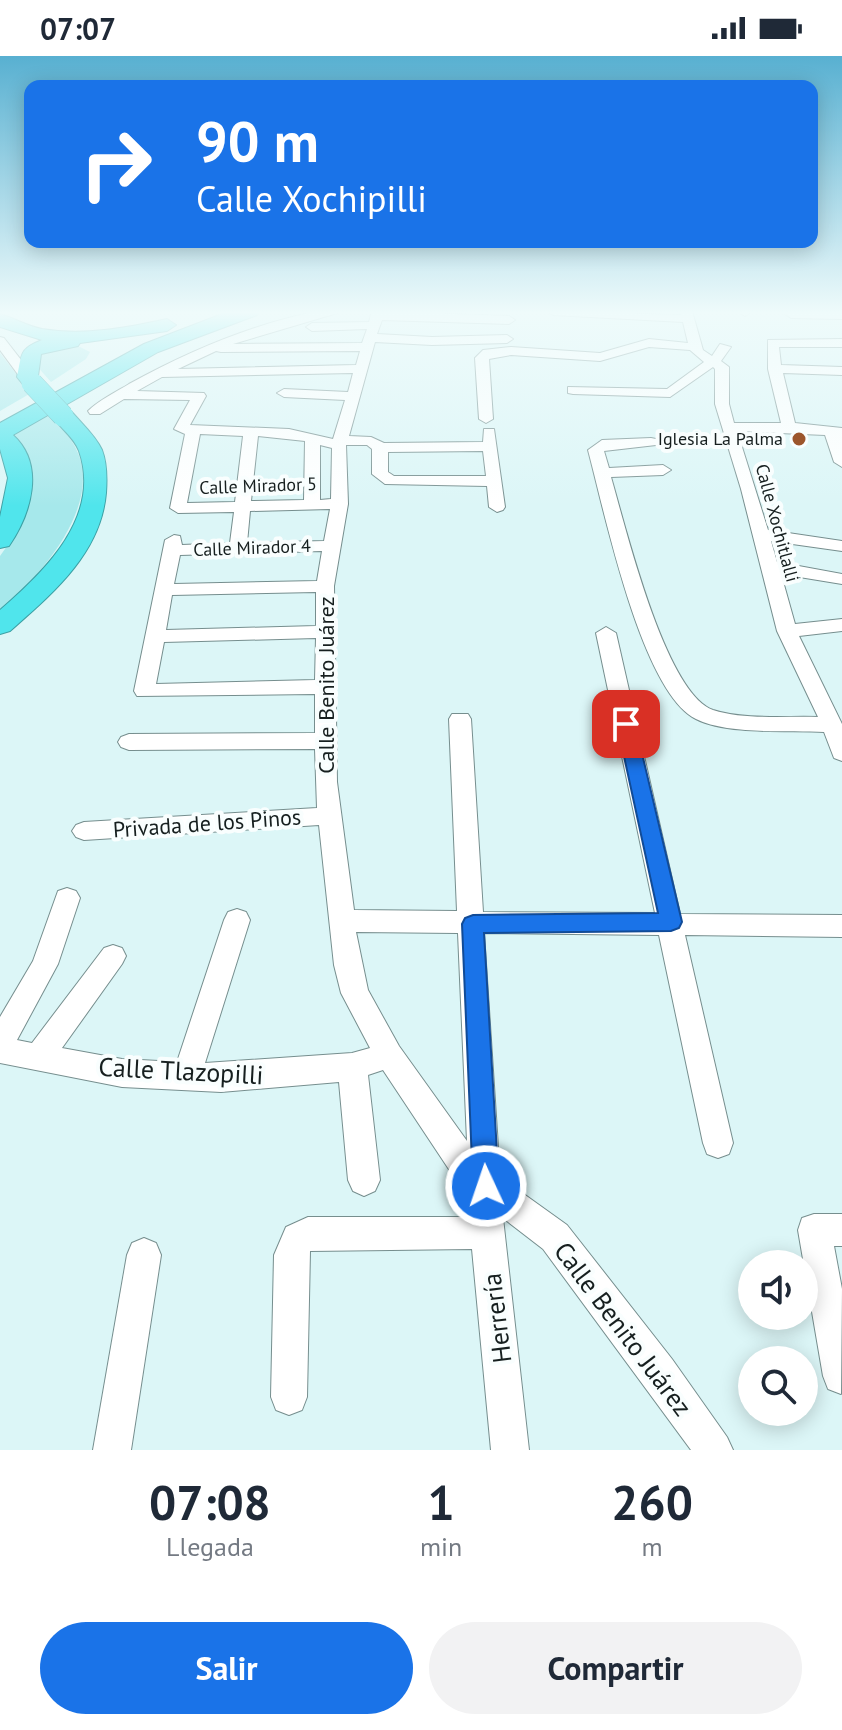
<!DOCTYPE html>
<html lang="es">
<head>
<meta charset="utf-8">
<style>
	:root { --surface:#fff; --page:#f2f2f3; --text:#1f2937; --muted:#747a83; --accent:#1a73e8 }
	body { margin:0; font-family:"PT Sans",sans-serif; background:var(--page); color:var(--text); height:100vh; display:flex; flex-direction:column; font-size:30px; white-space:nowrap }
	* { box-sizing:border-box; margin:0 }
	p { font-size:26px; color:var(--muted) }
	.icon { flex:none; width:44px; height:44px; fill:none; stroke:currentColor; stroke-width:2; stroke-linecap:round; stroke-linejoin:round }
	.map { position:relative; height:1394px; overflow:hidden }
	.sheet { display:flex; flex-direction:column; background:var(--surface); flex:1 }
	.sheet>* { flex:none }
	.top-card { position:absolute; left:24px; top:24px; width:794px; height:168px; border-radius:16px; box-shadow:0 4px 20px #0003; background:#1a73e8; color:#fff; overflow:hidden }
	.buttons { position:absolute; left:738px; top:1194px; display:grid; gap:16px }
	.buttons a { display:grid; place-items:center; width:80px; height:80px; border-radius:50%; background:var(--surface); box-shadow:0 4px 20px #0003; font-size:40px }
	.pin { position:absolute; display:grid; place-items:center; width:68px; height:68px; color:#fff; margin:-34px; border-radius:16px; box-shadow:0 4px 12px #0006 }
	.me { position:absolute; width:88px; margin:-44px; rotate:357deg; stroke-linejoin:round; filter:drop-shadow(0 0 6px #0008) }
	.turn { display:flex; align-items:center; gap:28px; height:168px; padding:0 40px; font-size:36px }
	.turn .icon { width:104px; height:104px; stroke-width:2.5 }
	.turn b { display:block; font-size:56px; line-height:68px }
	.eta { display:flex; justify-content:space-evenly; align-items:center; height:136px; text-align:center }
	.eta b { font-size:48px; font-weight:700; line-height:56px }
	.primary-button { display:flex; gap:16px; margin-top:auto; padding:16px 40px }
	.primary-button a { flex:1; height:92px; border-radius:48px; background:var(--accent); color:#fff; font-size:32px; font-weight:700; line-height:92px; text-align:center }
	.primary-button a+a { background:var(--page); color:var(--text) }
	.status { display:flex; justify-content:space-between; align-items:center; height:56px; padding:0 40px; background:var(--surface); direction:ltr }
	.status svg { height:22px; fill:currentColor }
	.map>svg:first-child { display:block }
	.green { fill:#a6e8eb }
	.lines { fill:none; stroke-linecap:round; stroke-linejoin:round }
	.minor-casing { stroke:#768e8e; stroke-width:2 }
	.highway-casing { stroke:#3ca0a4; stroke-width:2 }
	.minor { fill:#fff; fill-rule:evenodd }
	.highway { fill:#50e5ec; fill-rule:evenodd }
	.highway-bridge-casing { stroke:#3ca0a4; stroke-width:22; stroke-linecap:butt }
	.highway-bridge { stroke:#50e5ec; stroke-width:21 }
	.route { fill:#1a73e8; stroke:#114b97; stroke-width:2 }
	.poi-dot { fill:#9c562c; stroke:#f9fefe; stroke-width:3 }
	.labels { text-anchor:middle; stroke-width:8; stroke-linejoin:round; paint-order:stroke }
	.far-poi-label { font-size:18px; fill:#161f1f; stroke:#f9fefe; text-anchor:end }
	.far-street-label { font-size:18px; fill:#161f1f; stroke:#f9fefe }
	.street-label { font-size:22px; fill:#161f1f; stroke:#f9fefe }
	.near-street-label { font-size:26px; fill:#161f1f; stroke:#f9fefe }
</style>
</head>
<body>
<div class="status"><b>07:07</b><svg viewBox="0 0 49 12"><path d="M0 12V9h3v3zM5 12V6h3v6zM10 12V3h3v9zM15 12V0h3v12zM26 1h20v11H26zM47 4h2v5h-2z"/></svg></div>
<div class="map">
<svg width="842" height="1394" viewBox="0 0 842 1394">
	<rect width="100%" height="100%" fill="#dcf6f7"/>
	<g class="green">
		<path d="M 76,289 L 90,296 L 86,303 L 51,326 L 36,309 L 41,297 Z"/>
		<path d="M 0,297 L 31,337 L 0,355 Z"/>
		<path d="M 49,357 C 60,370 72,382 78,397 C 101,452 39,522 0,554 L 0,500 L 17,476 L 13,380 Z"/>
	</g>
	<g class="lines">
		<defs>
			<g id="minor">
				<path d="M 319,255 L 344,255 L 233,288 L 362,287 L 367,273 L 312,275 L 306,271 L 312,267 L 369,266 L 372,255 L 509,260 L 515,264 L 509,268 L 382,264 L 377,278 L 432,281 L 507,279 L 513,283 L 507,287 L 432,289 L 375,286 L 349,380 L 371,381 L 384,387 L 483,386 L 484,373 L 494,373 L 505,451 L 503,454 L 497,456 L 489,451 L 487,430 L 385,428 L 372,418 L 372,393 L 367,389 L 346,389 L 348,448 L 334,530 L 337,726 L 354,854 L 457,855 L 449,663 L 452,658 L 468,658 L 471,663 L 483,856 L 655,857 L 596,577 L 606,571 L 616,577 L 680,858 L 842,859 L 842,881 L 685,879 L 733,1087 L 729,1098 L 718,1102 L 707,1098 L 703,1087 L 659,879 L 484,877 L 500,1121 L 567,1169 L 672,1303 L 727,1381 L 733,1394 L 691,1394 L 543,1193 L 503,1162 L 529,1394 L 491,1394 L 472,1193 L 310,1195 L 307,1341 L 302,1354 L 289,1359 L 276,1354 L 271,1341 L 274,1199 L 286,1171 L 308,1161 L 470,1161 L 469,1135 L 450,1115 L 383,1014 L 368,1019 L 380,1124 L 375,1135 L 364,1140 L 353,1135 L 348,1124 L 339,1026 L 221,1036 L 122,1031 L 0,1007 L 0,961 L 33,905 L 58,835 L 67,832 L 76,835 L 80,842 L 58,908 L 17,984 L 32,987 L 104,892 L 113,889 L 122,892 L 126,900 L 122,908 L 62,992 L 122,1003 L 177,1006 L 224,864 L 228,856 L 237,853 L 246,856 L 250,864 L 205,1007 L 352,997 L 370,992 L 341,937 L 334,909 L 319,769 L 84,784 L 76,781 L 72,775 L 76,769 L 84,766 L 317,752 L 315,693 L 129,694 L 121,691 L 118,686 L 121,681 L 129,678 L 315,677 L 315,638 L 137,640 L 134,635 L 165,484 L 174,479 L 180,480 L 182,489 L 230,487 L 234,456 L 178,457 L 170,452 L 185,378 L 174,373 L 190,344 L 124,343 L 100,358 L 90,358 L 88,355 C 99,344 116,336 129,328 C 189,295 252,268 319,255 ZM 216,295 L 221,296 L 360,295 L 356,309 L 178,313 ZM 353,317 L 348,336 L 284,333 L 277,337 L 284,341 L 345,344 L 333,383 L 289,373 L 190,369 L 206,340 L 204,337 L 137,335 L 162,321 ZM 200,378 L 243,380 L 235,446 L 187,447 ZM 258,380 L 305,385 L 304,444 L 251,445 ZM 320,389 L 332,392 L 331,443 L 320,444 ZM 483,395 L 486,420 L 394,420 L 388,416 L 388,396 ZM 330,453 L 324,485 L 247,487 L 250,455 ZM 322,495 L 317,525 L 174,528 L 180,499 ZM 316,536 L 316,570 L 166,574 L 172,539 ZM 316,582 L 315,624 L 156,628 L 164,586 ZM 356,876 L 458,877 L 467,1085 L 399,990 L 368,934 Z"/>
				<path d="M 547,255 L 681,259 L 680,255 L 692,255 L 703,294 L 712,300 L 720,288 L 731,291 L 721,305 L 729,311 L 729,348 L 734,367 L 781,367 L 768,313 L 768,284 L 842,283 L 842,291 L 779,291 L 781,309 L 842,311 L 842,319 L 783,317 L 795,367 L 842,372 L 842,411 L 834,406 L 825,379 L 737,375 L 768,474 L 842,485 L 842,495 L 771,485 L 777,506 L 842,518 L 842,528 L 781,518 L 795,568 L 842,563 L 842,575 L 799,580 L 842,668 L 842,705 L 834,702 L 824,676 C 788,674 728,679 696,663 C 641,636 604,453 588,394 L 602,384 L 651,382 L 656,383 L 656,389 L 604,395 L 609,412 L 663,409 L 671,414 L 663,419 L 611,421 C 625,469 665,637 713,654 C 744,664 785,660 818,661 L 777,575 L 741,433 L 715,348 L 715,313 L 713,311 L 670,341 L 573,338 L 568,337 L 568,331 L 667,333 L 704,306 L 690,294 L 649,291 L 600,305 L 511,299 L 489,303 L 493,363 L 486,367 L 479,363 L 475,302 L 483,294 L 511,291 L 600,297 L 649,283 L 688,287 L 683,266 L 553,259 Z"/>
				<path d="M 753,255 L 745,260 L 739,256 L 740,255 Z"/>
				<path d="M 788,255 L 842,255 L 842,263 L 791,262 L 785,258 Z"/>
				<path d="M 0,281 L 4,282 L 32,318 L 32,324 L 22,324 L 0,294 Z"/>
				<path d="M 814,1158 L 842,1158 L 842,1190 L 834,1190 L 842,1233 L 841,1338 L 828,1333 L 823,1320 L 798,1174 L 802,1162 Z"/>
				<path d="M 144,1182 L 156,1187 L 161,1199 L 131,1394 L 93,1394 L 127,1199 L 132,1187 Z"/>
			</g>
			<g id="highway">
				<path d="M 230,255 L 259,255 L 257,259 L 158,296 L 13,379 C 46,409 31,458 9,490 L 0,492 L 0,461 L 8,422 L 0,393 L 0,367 L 144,288 Z"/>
				<path d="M 0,258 C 14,262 27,270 42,273 C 83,280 126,272 167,263 L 176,269 L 167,275 L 80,287 L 78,290 L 41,298 L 38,320 L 42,327 L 32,333 L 25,331 L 17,321 C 22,298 19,293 42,284 L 0,271 Z"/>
				<path d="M 63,353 L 71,355 C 81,367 95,379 102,394 C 107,407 107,423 106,437 C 101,497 53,537 10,575 L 0,578 L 0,554 C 44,516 102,461 79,395 C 74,381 60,372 52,360 Z"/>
			</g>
		</defs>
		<use href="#minor" class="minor-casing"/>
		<use href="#highway" class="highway-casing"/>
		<use href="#minor" class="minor"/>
		<use href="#highway" class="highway"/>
		<defs>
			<path id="highway-bridge" d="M 32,327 L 63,360"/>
		</defs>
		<use href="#highway-bridge" class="highway-bridge-casing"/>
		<use href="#highway-bridge" class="highway-bridge"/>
	</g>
	<linearGradient id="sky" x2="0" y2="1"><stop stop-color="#58b0d1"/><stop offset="0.57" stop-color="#effbfb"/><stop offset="1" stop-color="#effbfb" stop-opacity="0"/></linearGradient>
	<rect width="842" height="450" fill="url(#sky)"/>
	<path class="route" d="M 626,662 L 635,668 L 682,866 L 679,872 L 671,875 L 484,877 L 499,1130 L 495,1140 L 486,1143 L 477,1140 L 473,1130 L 462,868 L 465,862 L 473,859 L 658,857 L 617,668 Z"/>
	<circle class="poi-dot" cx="799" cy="383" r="8"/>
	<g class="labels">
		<g class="far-poi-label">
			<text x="783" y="389">Iglesia La Palma</text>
		</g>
		<g class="far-street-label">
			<text transform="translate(258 430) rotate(-2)" y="6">Calle Mirador 5</text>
			<text transform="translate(777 467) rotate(75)" y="6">Calle Xochitlalli</text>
			<text transform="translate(252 492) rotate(-2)" y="6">Calle Mirador 4</text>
		</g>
		<g class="street-label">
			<text transform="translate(326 629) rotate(-90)" y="8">Calle Benito Juárez</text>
			<text transform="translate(207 767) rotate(-4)" y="8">Privada de los Pinos</text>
		</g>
		<g class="near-street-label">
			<text transform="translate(181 1015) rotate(3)" y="9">Calle Tlazopilli</text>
			<text transform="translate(497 1262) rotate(-97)" y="9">Herrería</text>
			<text transform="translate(623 1273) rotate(53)" y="9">Calle Benito Juárez</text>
		</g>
	</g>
</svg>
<div class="buttons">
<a><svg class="icon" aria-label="sound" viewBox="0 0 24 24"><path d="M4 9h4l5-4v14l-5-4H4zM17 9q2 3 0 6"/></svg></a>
<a><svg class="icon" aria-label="search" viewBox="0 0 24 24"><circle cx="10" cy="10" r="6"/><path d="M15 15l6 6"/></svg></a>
</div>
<div class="pin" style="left:626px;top:668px;background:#d93025"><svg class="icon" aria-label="arrive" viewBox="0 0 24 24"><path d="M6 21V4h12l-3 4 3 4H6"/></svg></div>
<svg class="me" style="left:486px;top:1130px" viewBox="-20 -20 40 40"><circle r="17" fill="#1a73e8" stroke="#fff" stroke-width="3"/><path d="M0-11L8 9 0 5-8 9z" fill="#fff"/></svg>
<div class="top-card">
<div class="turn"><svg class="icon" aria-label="right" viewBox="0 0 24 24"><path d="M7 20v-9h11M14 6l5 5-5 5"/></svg><div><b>90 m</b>Calle Xochipilli</div></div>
</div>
</div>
<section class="sheet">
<div class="eta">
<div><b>07:08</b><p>Llegada</p></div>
<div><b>1</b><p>min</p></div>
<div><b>260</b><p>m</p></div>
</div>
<div class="primary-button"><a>Salir</a><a>Compartir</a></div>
</section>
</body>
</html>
